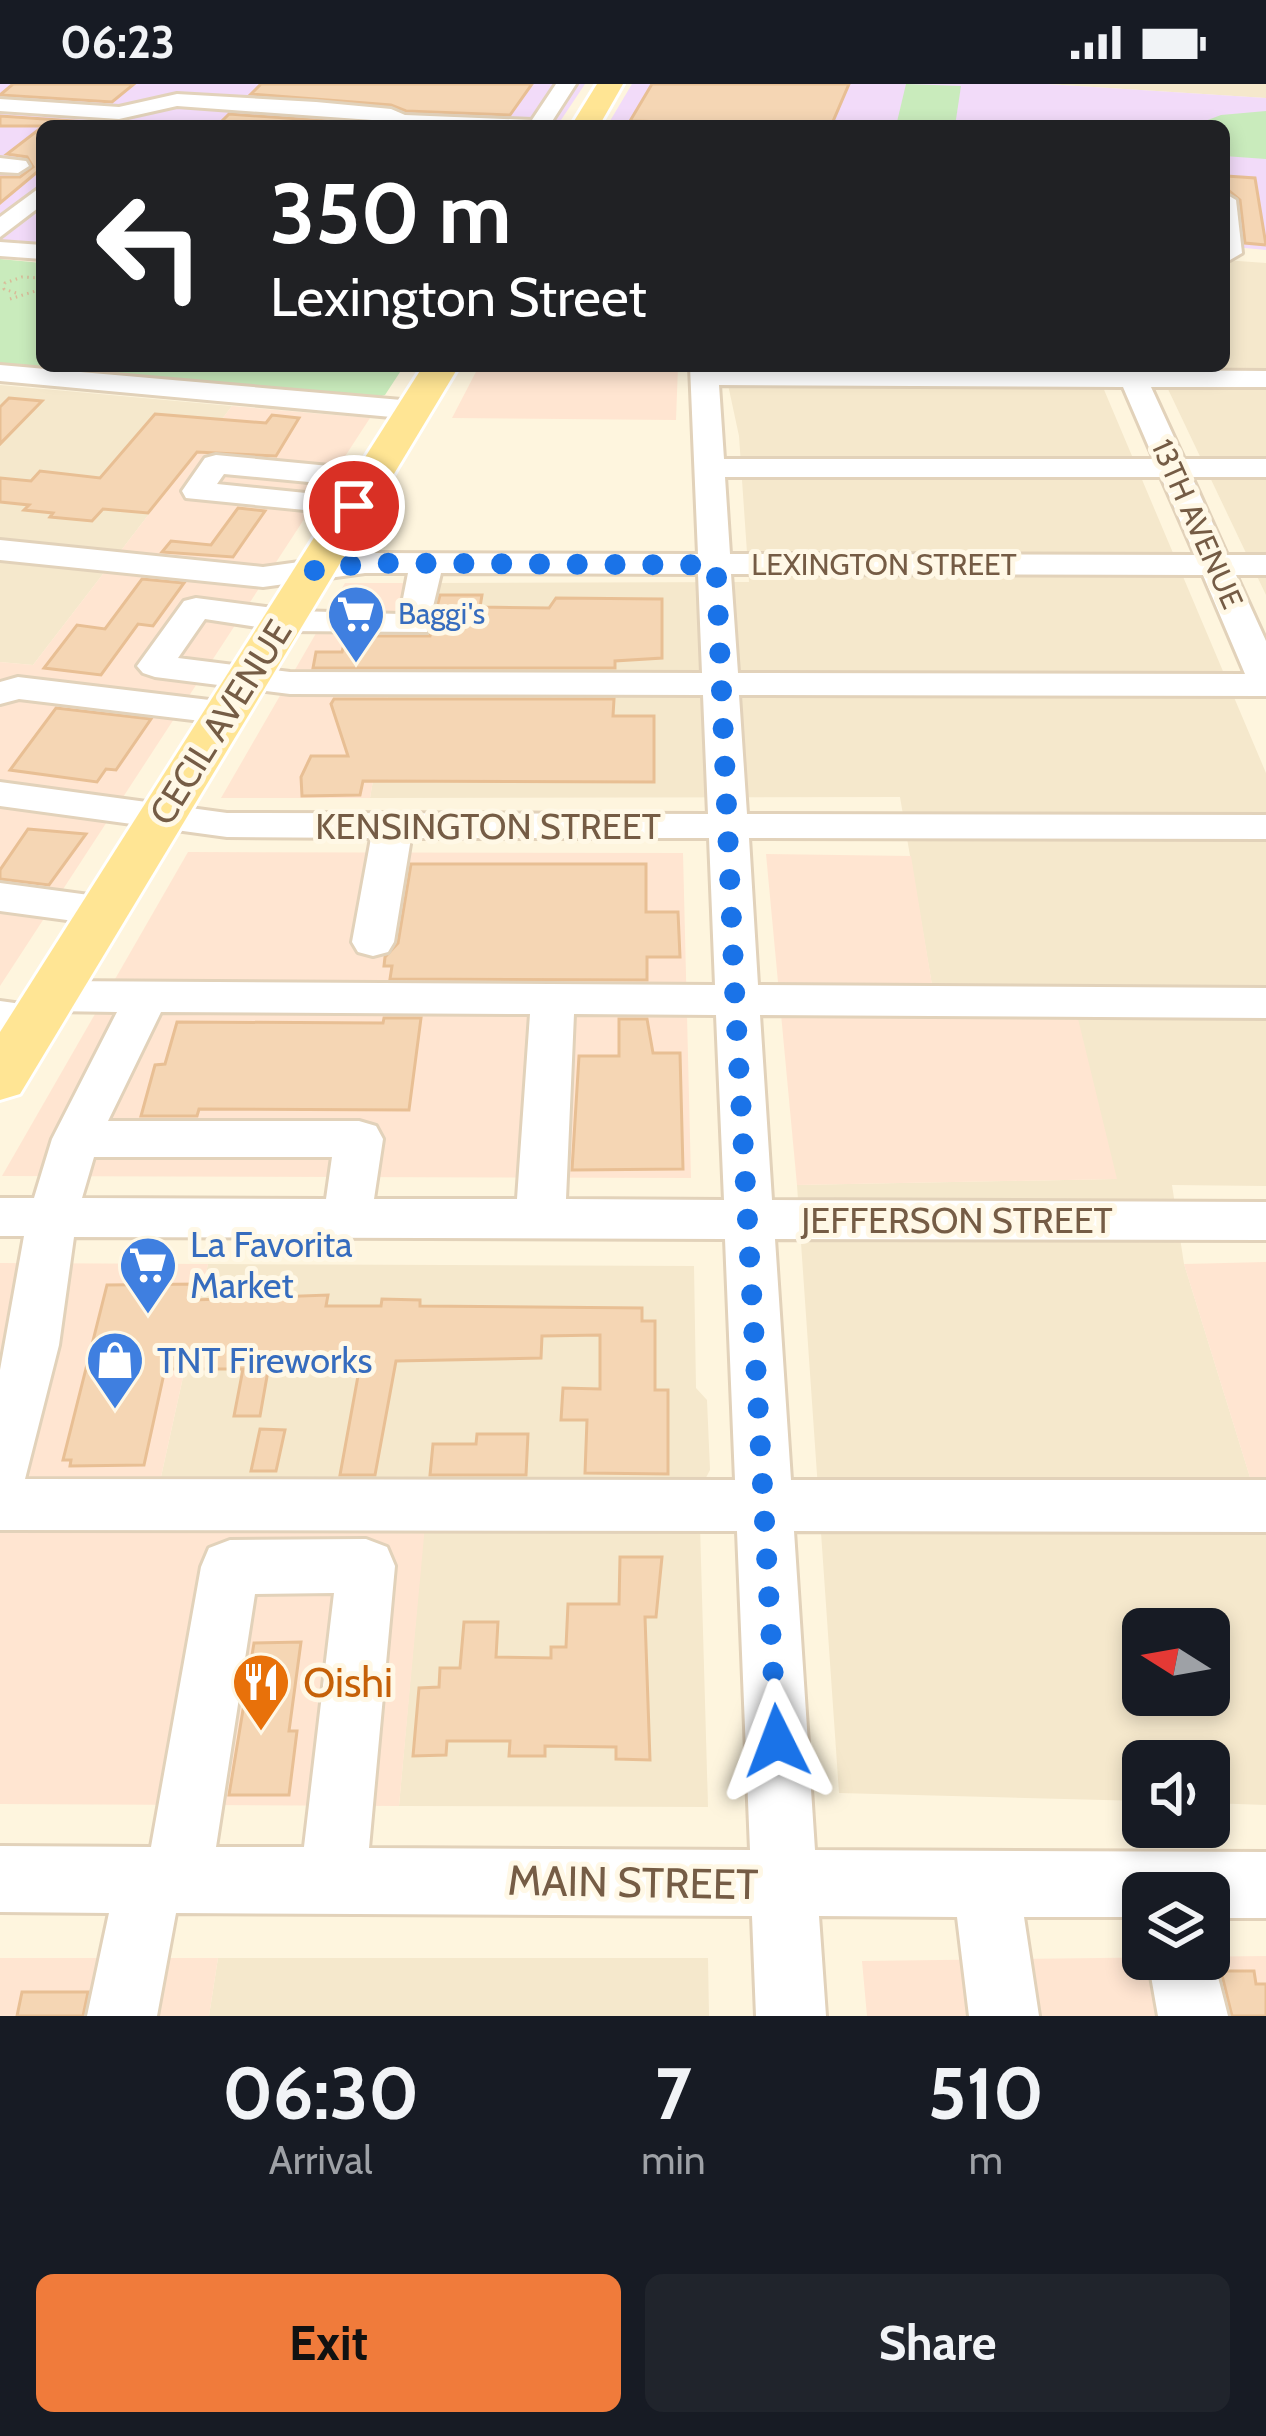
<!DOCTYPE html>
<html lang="en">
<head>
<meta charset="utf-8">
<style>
	:root { --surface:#171b24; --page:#20242c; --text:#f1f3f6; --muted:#9ea1a6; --accent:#f07b3b }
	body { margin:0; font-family:Cabin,sans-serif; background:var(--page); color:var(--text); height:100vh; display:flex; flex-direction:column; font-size:45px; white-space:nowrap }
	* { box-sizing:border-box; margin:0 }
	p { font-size:39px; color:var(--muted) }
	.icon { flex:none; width:66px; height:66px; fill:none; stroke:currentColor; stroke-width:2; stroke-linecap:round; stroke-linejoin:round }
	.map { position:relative; height:1932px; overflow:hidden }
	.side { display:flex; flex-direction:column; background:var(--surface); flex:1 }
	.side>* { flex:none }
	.top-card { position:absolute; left:36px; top:36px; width:1194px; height:252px; border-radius:18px; box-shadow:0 6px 18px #0003; background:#202124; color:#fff; overflow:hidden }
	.needle { width:78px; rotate:281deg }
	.tools { position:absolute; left:1122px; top:1524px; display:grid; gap:24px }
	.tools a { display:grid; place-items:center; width:108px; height:108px; border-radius:18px; background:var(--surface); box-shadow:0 6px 18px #0003; font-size:60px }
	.pin { position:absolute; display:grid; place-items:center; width:102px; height:102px; color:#fff; margin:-51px; border:6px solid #fff; border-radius:50%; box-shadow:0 3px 12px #0007 }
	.me { position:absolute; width:132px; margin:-66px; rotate:357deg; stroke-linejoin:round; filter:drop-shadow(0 0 9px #0008) }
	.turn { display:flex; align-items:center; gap:42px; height:252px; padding:0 36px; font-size:54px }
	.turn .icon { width:156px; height:156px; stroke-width:2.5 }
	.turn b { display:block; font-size:84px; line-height:102px }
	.eta { display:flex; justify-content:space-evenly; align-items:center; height:204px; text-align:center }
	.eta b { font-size:72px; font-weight:700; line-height:84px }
	.button { display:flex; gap:24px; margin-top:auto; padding:24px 36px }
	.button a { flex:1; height:138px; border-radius:18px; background:var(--accent); color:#111; font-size:48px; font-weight:700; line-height:138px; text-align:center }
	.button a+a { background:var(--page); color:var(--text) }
	.status { display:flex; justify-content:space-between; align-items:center; height:84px; padding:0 60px; background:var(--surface); direction:ltr }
	.status svg { height:33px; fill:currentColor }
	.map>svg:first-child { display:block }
	.residential { fill:#f5e8cc; fill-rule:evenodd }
	.commercial { fill:#ffe5d1 }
	.education { fill:#f2dbf9 }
	.green { fill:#c9ebbc }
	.building { fill:#f5d6b4; stroke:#e8bf94; stroke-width:3 }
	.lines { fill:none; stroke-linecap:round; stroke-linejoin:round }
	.minor-casing { stroke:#e2d2ba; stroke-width:6 }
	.major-casing { stroke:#fff; stroke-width:6 }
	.path { stroke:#d9ba98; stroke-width:3; stroke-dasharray:1.5 4.5; stroke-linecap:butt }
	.minor { fill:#fff; fill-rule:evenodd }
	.major { fill:#ffe594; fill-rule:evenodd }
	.route { stroke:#1a73e8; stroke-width:21; stroke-dasharray:0 37.8 }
	.labels { text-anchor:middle; stroke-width:10; stroke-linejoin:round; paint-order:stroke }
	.far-street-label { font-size:30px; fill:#755c45; stroke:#fff8e6 }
	.far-shop-label { font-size:30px; fill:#366cbe; stroke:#fff8e6; text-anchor:start }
	.street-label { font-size:36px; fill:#755c45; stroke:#fff8e6 }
	.shop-label { font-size:36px; fill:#366cbe; stroke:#fff8e6; text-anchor:start }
	.near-food-label { font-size:42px; fill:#c56008; stroke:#fff8e6; text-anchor:start }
	.near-street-label { font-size:42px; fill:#755c45; stroke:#fff8e6 }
</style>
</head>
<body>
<div class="status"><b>06:23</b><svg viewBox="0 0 49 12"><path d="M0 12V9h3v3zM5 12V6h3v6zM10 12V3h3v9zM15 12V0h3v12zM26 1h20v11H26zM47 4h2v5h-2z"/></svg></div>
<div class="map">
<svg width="1266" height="1932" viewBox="0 0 1266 1932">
	<rect width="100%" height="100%" fill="#fef5de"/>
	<g class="residential">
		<path d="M 1047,0 L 1266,0 L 1266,14 L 1235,12 Z"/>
		<path d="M 1224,176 L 1266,179 L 1266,511 L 1157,282 L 1224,282 Z"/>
		<path d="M 724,282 L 1094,282 L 1266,689 L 1266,1102 L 1172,1101 L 1184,1180 L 1257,1416 L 1266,1417 L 1266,1721 L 1209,1719 L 1209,1677 L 1143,1677 L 1143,1717 L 839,1709 L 797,1101 L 1116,1095 L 934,913 L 900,713 L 370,714 L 390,599 L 435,499 L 749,498 L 739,352 ZM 1143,1545 L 1209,1545 L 1209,1611 L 1143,1611 Z"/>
		<path d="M 0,301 L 232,322 L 33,581 L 0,578 Z"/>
		<path d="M 208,1180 L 694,1182 L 696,1304 L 707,1316 L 710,1386 L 699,1407 L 708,1723 L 399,1722 L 426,1420 L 155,1420 Z"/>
		<path d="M 218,1874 L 708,1874 L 709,1932 L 209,1932 Z"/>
	</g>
	<g class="commercial">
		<path d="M 479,282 L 678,282 L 676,336 L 452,334 Z"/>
		<path d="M 232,322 L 370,334 L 0,902 L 0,578 L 33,581 Z"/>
		<path d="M 345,499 L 435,499 L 419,599 L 390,599 L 370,714 L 221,714 Z"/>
		<path d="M 188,768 L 683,769 L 691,1094 L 2,1092 Z"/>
		<path d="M 766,770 L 911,772 L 934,913 L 1072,910 L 1117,1095 L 797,1101 Z"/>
		<path d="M 1266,1178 L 1266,1417 L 1257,1416 L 1184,1180 Z"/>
		<path d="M 0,1179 L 208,1180 L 155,1420 L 427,1420 L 399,1722 L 0,1720 Z"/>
		<path d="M 1266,1872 L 1266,1932 L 867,1932 L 862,1877 Z"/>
		<path d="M 0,1874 L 218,1874 L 209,1932 L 0,1932 Z"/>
	</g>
	<g class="education">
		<path d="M 0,0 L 585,0 L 557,42 L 42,42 L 42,159 L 0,156 Z"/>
		<path d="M 632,0 L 1047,0 L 1266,14 L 1266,166 L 1224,162 L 1224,42 L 607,42 Z"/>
	</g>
	<g class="green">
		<path d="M 906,0 L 961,2 L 955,42 L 896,42 Z"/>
		<path d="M 1266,27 L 1266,75 L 1224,72 L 1224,42 L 1192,42 L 1221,31 Z"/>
		<path d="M 0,175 L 42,179 L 42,282 L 404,282 L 385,311 L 375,314 L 0,280 Z"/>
	</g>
	<g class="building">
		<path d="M 13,0 L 134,0 L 112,18 L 0,11 Z"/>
		<path d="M 261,0 L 532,0 L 510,31 L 406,27 L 391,21 L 251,10 Z"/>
		<path d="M 652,0 L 849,0 L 831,42 L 630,37 Z"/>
		<path d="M 229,30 L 385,41 L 386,42 L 217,42 Z"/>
		<path d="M 0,32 L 89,38 L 84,42 L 0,42 Z"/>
		<path d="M 42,43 L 42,84 L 0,119 L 0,93 L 20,93 L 33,83 L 27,73 L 7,70 Z"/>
		<path d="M 1226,92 L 1255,94 L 1266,161 L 1245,159 L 1240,116 L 1228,106 Z"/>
		<path d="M 9,314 L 42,317 L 0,360 L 0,323 Z"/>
		<path d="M 155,330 L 266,339 L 272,331 L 299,334 L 276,372 L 197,368 L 148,429 L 103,425 L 92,437 L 50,433 L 53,429 L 24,426 L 29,421 L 0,418 L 0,394 L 31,397 L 40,387 L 100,394 Z"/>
		<path d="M 238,424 L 265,427 L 233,473 L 162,468 L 171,457 L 211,461 Z"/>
		<path d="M 142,495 L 184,499 L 153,542 L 138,540 L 101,591 L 44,584 L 77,541 L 105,545 Z"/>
		<path d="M 440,511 L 482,511 L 480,523 L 549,524 L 556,514 L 662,515 L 662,574 L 615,577 L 615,584 L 313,584 L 316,568 L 342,568 L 346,552 L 430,552 Z"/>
		<path d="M 334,615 L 614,615 L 613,632 L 654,632 L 654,698 L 363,697 L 360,711 L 302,712 L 301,693 L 311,672 L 348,672 L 331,620 Z"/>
		<path d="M 56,624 L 151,635 L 116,686 L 106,685 L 97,698 L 10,686 Z"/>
		<path d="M 28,745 L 86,750 L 49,801 L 0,795 L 0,786 Z"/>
		<path d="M 411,780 L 646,780 L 646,828 L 678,828 L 680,873 L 647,873 L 647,896 L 390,895 L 392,882 L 384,882 L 385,873 L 398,859 Z"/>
		<path d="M 384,934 L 421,934 L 409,1026 L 199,1025 L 197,1032 L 141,1032 L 155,981 L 165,980 L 177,938 L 383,939 Z"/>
		<path d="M 619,935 L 647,935 L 653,969 L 680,969 L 683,1085 L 572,1086 L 579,972 L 619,972 Z"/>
		<path d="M 198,1200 L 194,1216 L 328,1211 L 326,1222 L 381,1222 L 382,1215 L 420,1216 L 420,1222 L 642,1224 L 642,1237 L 655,1237 L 655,1306 L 668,1306 L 668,1390 L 585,1389 L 587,1336 L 561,1336 L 563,1304 L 600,1305 L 600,1251 L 542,1252 L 541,1274 L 396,1277 L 375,1391 L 340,1391 L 360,1281 L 269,1281 L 260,1332 L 234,1332 L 243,1285 L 165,1285 L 144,1381 L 70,1382 L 71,1376 L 63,1376 L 107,1201 Z"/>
		<path d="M 260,1345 L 285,1346 L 276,1387 L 251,1387 Z"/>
		<path d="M 477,1350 L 528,1350 L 526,1391 L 430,1391 L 433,1360 L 476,1360 Z"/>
		<path d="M 620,1473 L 662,1473 L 656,1533 L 645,1533 L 650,1676 L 616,1675 L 616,1663 L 545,1662 L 545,1672 L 509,1672 L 510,1657 L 447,1657 L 446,1671 L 413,1672 L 419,1604 L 439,1603 L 440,1584 L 460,1584 L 464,1538 L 498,1538 L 496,1573 L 551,1574 L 551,1563 L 566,1563 L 568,1520 L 619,1520 Z"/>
		<path d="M 301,1558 L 289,1647 L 297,1647 L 289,1711 L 229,1711 L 254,1559 Z"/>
		<path d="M 1221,1887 L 1254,1887 L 1256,1900 L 1266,1900 L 1266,1932 L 1232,1932 Z"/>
		<path d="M 22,1908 L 88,1908 L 83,1932 L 17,1932 Z"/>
	</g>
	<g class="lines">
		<defs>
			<g id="minor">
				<path d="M 556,0 L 576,0 L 549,42 L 394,42 L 386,37 L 177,22 L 119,35 L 0,27 L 0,15 L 119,23 L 177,10 L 316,18 L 391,25 L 405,31 L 532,36 Z"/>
				<path d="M 0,74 L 26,77 L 29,82 L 18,89 L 0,88 Z"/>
				<path d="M 42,102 L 42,121 L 0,153 L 0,133 Z"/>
				<path d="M 1224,109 L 1236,116 L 1242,169 L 1230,176 L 1224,175 Z"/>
				<path d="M 0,158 L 42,161 L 42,175 L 0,172 Z"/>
				<path d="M 0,281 L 413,317 L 427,326 L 413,335 L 0,297 Z"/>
				<path d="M 690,282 L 1116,286 L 1114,282 L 1142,282 L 1144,286 L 1266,287 L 1266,303 L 1151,303 L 1184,375 L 1266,375 L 1266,393 L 1192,393 L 1227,471 L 1266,471 L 1266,491 L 1236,491 L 1266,557 L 1266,612 L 739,611 L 747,730 L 1266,731 L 1266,755 L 749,754 L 758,901 L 1266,904 L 1266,934 L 760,931 L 772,1116 L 1266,1118 L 1266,1156 L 775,1155 L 791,1396 L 1266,1396 L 1266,1448 L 794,1447 L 815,1766 L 1266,1768 L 1266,1834 L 1209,1834 L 1209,1809 L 1143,1809 L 1143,1833 L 1024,1833 L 1039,1932 L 969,1932 L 957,1833 L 819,1832 L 826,1932 L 756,1932 L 752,1832 L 176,1829 L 157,1932 L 87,1932 L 109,1829 L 0,1828 L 0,1762 L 151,1763 L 201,1483 L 209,1464 L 230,1456 L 366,1455 L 387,1463 L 395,1482 L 369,1764 L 750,1766 L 737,1447 L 0,1446 L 0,1286 L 24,1152 L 0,1152 L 0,1114 L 34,1114 L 52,1055 L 117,928 L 52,927 L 58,938 L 52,949 L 36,954 L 0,949 L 0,917 L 36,922 L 30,912 L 37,901 L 52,897 L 715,901 L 709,754 L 411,754 L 394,858 L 388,868 L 373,872 L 358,868 L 352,858 L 371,754 L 227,753 L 0,722 L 0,698 L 227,729 L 708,730 L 703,611 L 290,610 L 155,593 L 143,589 L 137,582 L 184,517 L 196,514 L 297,527 L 400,530 L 408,489 L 365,489 L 263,503 L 0,476 L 0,456 L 263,483 L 365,469 L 698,470 ZM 719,301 L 1123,303 L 1154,375 L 724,375 ZM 725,393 L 1161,393 L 1195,471 L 730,470 ZM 441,489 L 698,490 L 702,589 L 290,588 L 178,574 L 205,535 L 283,547 L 427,548 ZM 731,490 L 1203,491 L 1245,590 L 738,589 ZM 161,928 L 530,930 L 517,1115 L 374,1115 L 383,1055 L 376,1042 L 359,1037 L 108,1037 ZM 574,930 L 716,931 L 724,1116 L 566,1115 ZM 94,1073 L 332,1073 L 326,1115 L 82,1114 ZM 74,1153 L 725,1155 L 735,1396 L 25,1395 L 59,1261 ZM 334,1509 L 304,1763 L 216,1763 L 255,1510 Z"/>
				<path d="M 216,371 L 371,386 L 386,395 L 371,404 L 224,390 L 217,400 L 365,415 L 370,422 L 354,431 L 186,414 L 182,407 L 205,374 Z"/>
				<path d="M 18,593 L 226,618 L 239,621 L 244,629 L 239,637 L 226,640 L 19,615 L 0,620 L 0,598 Z"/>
				<path d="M 0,799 L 104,813 L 119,817 L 125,827 L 119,837 L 104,841 L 0,827 Z"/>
				<path d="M 1209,1858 L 1228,1932 L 1158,1932 L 1148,1875 L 1209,1875 Z"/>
			</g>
			<g id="major">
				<path d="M 597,0 L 623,0 L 599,42 L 571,42 Z"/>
				<path d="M 423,282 L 459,282 L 20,1010 L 0,1016 L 0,948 Z"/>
			</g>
		</defs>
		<use href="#minor" class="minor-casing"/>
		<use href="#major" class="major-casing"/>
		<g class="path">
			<path d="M 16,209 L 4,205 L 5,199 L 22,193 L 42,194"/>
			<path d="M 10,215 L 42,205"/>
		</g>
		<use href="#minor" class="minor"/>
		<use href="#major" class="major"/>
	</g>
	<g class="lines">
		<path class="route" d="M 354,422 L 314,487 L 365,479 L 716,481 L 735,916 L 777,1657"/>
	</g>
	<defs>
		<symbol id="supermarket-pin" viewBox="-11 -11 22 30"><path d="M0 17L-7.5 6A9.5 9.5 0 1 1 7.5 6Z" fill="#3f7fe0" stroke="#fff8e6"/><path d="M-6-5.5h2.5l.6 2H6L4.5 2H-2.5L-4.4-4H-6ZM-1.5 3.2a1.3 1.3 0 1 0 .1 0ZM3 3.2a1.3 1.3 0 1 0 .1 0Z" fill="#fff"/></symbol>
		<symbol id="shop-pin" viewBox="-11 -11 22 30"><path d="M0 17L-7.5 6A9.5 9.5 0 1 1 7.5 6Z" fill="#3f7fe0" stroke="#fff8e6"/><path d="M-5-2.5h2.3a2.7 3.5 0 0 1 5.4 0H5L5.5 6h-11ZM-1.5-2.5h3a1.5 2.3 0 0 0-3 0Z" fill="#fff"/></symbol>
		<symbol id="restaurant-pin" viewBox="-11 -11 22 30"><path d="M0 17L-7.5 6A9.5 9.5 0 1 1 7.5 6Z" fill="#e8710a" stroke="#fff8e6"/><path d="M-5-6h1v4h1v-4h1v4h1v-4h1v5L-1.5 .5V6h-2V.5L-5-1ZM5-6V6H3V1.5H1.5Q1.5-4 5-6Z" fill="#fff"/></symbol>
	</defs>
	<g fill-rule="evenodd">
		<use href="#supermarket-pin" x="323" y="497" width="66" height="90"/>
		<use href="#supermarket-pin" x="115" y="1148" width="66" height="90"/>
		<use href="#shop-pin" x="82" y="1243" width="66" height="90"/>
		<use href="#restaurant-pin" x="228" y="1565" width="66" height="90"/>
	</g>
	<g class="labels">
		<g class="far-street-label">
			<text transform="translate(1197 440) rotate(66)" y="10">13TH AVENUE</text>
			<text x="884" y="491">LEXINGTON STREET</text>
		</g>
		<g class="far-shop-label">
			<text x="398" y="540">Baggi's</text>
		</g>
		<g class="street-label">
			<text transform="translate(220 638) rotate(-58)" y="13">CECIL AVENUE</text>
			<text x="488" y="755">KENSINGTON STREET</text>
			<text x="957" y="1149">JEFFERSON STREET</text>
		</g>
		<g class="shop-label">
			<text x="190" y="1173">La Favorita<tspan x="190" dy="41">Market</tspan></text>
			<text x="157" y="1289">TNT Fireworks</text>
		</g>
		<g class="near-food-label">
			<text x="303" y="1613">Oishi</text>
		</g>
		<g class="near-street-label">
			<text transform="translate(633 1798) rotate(1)" y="15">MAIN STREET</text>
		</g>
	</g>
</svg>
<div class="tools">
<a><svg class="needle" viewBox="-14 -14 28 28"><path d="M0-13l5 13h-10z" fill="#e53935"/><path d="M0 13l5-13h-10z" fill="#9ea1a6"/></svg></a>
<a><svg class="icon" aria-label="sound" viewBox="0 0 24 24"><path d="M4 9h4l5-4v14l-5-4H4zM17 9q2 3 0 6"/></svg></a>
<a><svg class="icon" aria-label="layers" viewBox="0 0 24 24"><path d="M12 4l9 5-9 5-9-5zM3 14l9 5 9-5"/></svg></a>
</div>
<div class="pin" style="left:354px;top:422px;background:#d93025"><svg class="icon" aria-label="arrive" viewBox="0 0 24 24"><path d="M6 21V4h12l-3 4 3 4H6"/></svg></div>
<svg class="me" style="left:777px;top:1657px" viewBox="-20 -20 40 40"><path d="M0-17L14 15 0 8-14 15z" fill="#1a73e8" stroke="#fff" stroke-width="4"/></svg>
<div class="top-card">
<div class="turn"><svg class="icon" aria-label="left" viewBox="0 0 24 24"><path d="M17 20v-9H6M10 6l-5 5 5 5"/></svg><div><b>350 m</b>Lexington Street</div></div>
</div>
</div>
<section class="side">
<div class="eta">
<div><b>06:30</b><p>Arrival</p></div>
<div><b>7</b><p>min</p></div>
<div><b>510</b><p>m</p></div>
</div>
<div class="button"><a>Exit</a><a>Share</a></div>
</section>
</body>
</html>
